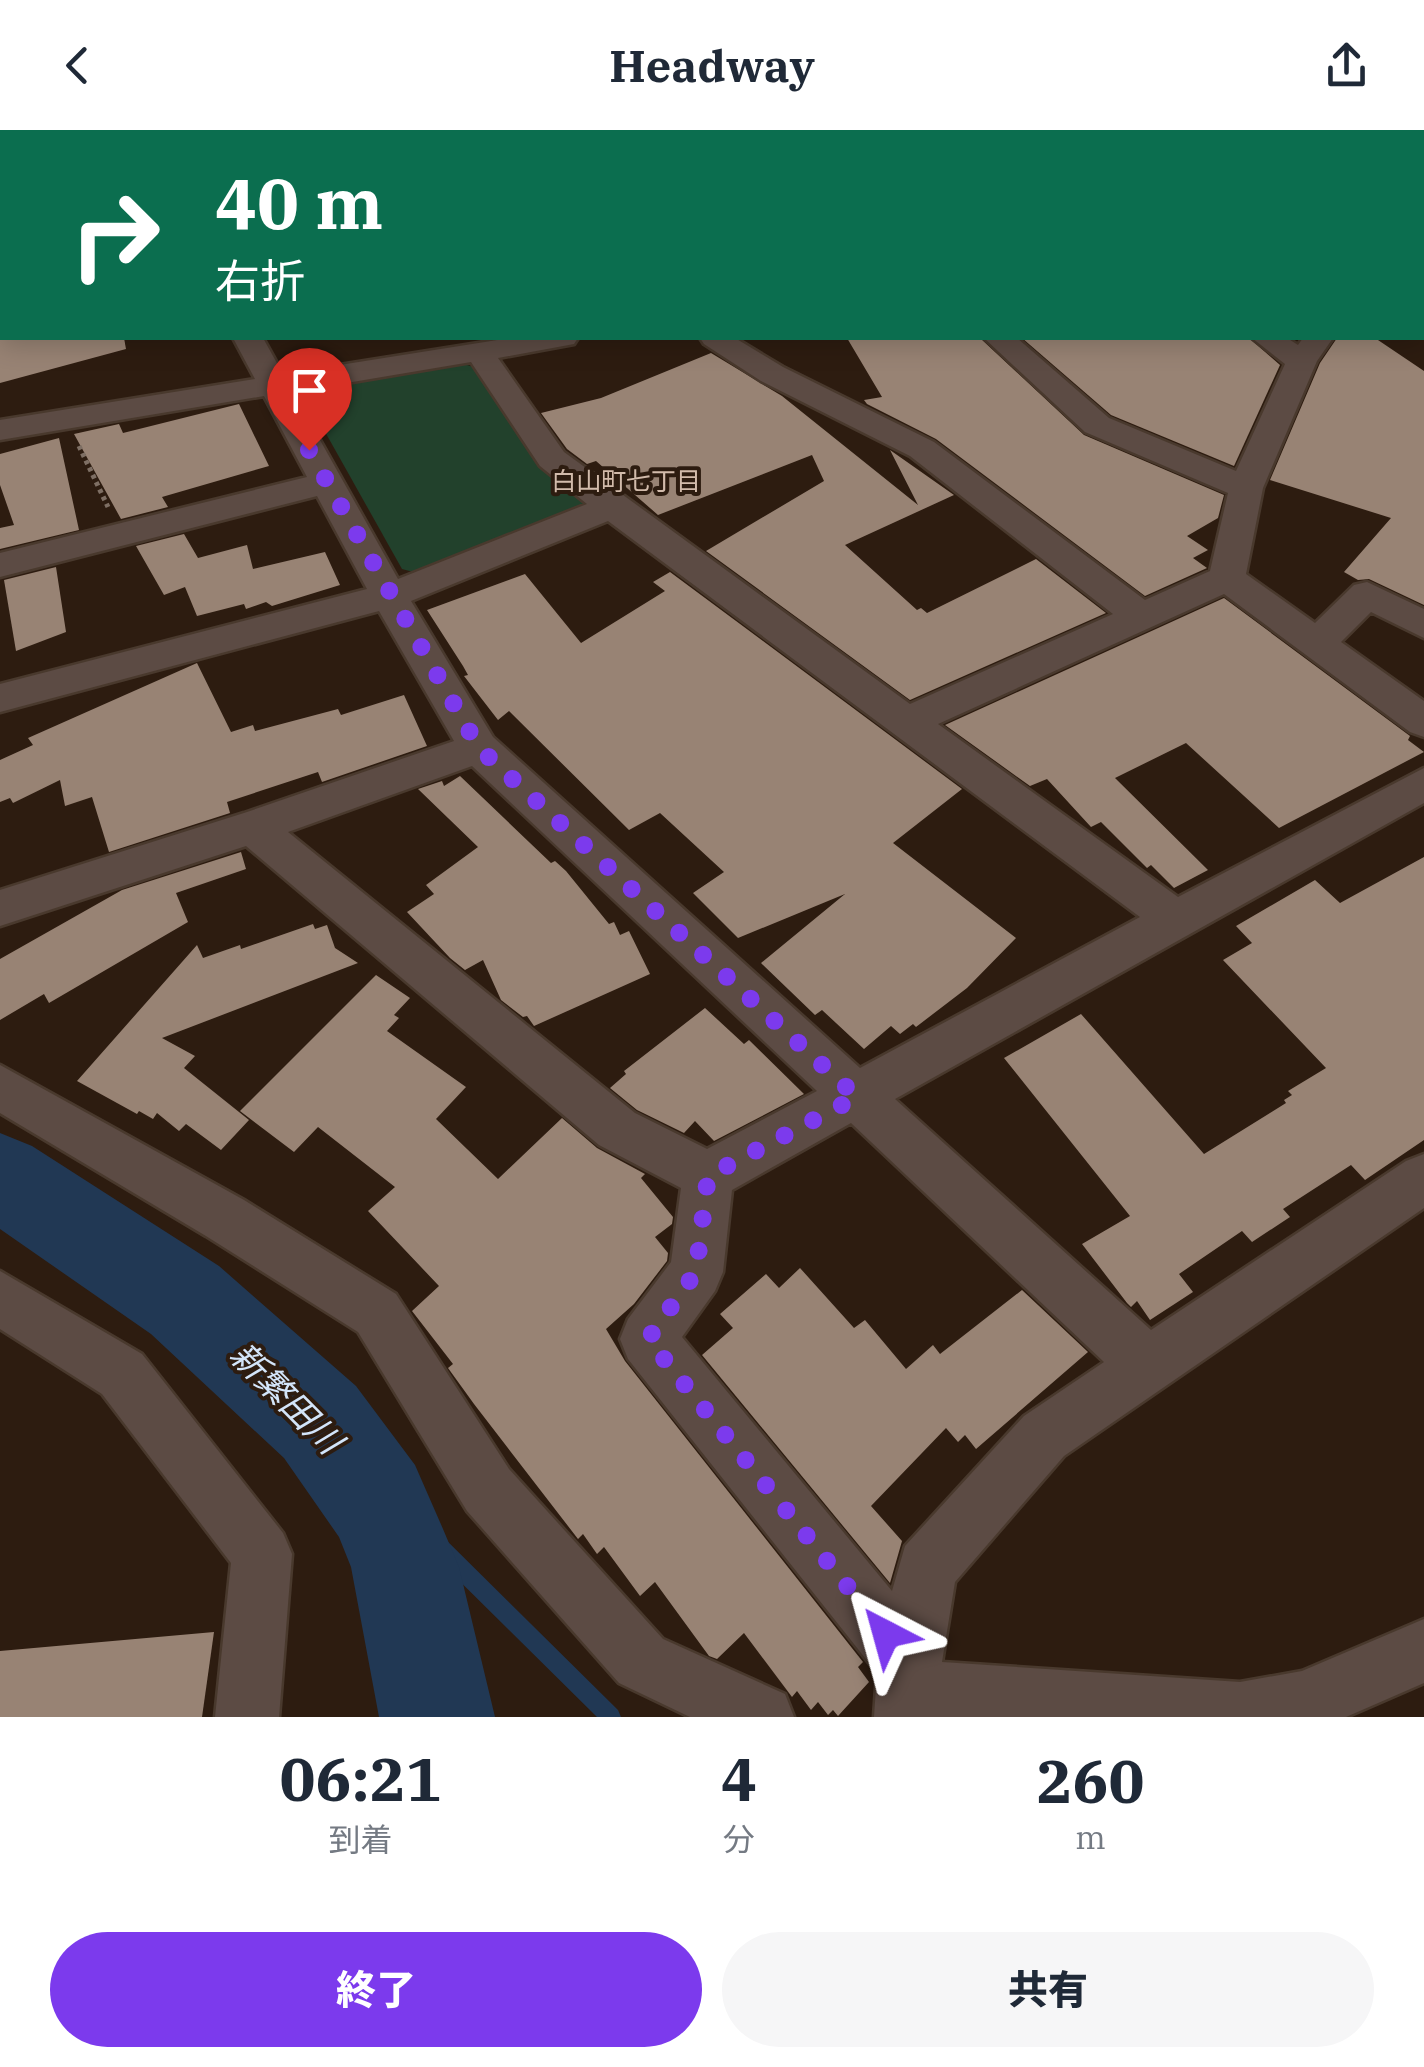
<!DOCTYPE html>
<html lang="ja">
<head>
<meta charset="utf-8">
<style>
	:root { --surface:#fff; --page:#f6f6f7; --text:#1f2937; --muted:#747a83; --accent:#7c3aed }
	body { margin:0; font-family:"IBM Plex Serif","Noto Sans JP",serif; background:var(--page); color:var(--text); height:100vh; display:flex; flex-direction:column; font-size:38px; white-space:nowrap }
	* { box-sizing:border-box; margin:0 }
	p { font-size:32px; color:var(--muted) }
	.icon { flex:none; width:55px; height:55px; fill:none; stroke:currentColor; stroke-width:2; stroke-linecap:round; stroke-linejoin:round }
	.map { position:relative; height:1587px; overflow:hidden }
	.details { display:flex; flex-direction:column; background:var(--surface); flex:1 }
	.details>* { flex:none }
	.guide { position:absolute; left:0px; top:0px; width:1425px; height:210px; box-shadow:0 5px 25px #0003; background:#0b6e4f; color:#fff; overflow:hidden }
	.pin { position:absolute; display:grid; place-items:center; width:85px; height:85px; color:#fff; margin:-102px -42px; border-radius:50% 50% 50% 0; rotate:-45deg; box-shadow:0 0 10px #0007 }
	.pin .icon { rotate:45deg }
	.me { position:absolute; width:110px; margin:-55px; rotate:321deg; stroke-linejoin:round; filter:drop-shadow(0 0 8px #0008) }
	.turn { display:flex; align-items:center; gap:35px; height:210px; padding:0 50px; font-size:45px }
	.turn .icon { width:130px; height:130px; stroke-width:2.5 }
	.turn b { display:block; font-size:70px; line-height:85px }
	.eta { display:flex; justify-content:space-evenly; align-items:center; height:170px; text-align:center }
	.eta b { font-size:60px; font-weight:800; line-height:70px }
	.primary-button { display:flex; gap:20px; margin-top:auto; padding:20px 50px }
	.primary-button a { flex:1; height:115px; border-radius:60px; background:var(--accent); color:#fff; font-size:40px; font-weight:800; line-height:115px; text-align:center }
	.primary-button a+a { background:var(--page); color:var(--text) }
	header { display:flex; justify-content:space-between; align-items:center; height:130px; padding:0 50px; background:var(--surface); font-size:45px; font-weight:800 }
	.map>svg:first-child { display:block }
	.green { fill:#22412c }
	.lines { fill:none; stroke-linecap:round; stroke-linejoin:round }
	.stream { fill:#213854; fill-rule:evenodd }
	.river { fill:#213854; fill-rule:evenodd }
	.building { fill:#988374 }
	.minor-casing { stroke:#49392d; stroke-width:5 }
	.major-casing { stroke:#49392d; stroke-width:60 }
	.path { stroke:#7e6f64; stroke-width:5; stroke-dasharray:4 4; stroke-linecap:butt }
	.minor { fill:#5c4b44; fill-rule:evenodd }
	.major { stroke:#967465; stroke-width:55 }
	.route { stroke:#7c3aed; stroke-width:18; stroke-dasharray:0 32.4 }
	.labels { text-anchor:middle; stroke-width:8; stroke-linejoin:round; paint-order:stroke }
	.far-neighbourhood-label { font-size:25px; fill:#d2bbab; stroke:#2d1c10 }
	.near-water-label { font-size:35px; font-style:italic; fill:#d3e5fa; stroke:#2d1c10 }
</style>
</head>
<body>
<header><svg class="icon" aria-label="back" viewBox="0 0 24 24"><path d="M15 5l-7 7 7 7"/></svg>Headway<svg class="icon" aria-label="share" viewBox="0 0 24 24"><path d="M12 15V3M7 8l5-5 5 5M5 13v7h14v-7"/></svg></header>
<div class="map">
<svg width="1424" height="1587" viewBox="0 0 1424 1587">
	<rect width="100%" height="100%" fill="#2d1c10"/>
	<path class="green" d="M 460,233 L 474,237 L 586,369 L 583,379 L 417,443 L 402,439 L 306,268 L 317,258 Z"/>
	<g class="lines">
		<path class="stream" d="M 378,1363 L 434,1398 L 618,1580 L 621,1587 L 597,1587 L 420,1412 L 372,1378 L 369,1372 L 372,1366 Z"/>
		<path class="river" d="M 0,1003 L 32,1016 L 219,1136 L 356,1256 L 415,1335 L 443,1399 L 459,1437 L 495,1587 L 379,1587 L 351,1437 L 339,1407 L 284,1328 L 151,1204 L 0,1099 Z"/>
	</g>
	<g class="building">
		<path d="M 0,208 L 124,208 L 126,219 L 0,253 Z"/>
		<path d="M 847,208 L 980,208 L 1084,305 L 1224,365 L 1218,388 L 1187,406 L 1208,420 L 1193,428 L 1207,438 L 1145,466 L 936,309 L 867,274 L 864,270 L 882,267 Z"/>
		<path d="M 1022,208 L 1249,208 L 1280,235 L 1234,336 L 1111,285 Z"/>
		<path d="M 1337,208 L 1375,208 L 1424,241 L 1424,475 L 1369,449 L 1358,450 L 1344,442 L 1391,388 L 1270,350 L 1320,233 Z"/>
		<path d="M 711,223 L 782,266 L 918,375 L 890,320 L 954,365 L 845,415 L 917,480 L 921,478 L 927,483 L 1036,429 L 1106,483 L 910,570 L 706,421 L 824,351 L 812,325 L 658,385 L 596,331 L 587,334 L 567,319 L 541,283 L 601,268 Z"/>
		<path d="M 239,274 L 269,336 L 162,367 L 168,377 L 121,389 L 74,304 L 119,294 L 123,303 Z"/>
		<path d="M 59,308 L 79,400 L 0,419 L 0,398 L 14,395 L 0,355 L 0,324 Z"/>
		<path d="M 184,404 L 198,428 L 247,415 L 253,439 L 325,422 L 340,455 L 272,476 L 266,472 L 246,479 L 244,474 L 197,486 L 185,457 L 164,465 L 136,416 Z"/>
		<path d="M 56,437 L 66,502 L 16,521 L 4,450 Z"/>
		<path d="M 670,442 L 962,659 L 893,713 L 1016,808 L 967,858 L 916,897 L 913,894 L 900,904 L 891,896 L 864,919 L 822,880 L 815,885 L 761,833 L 845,764 L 738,808 L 693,763 L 724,742 L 660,683 L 629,700 L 509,581 L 498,590 L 464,546 L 468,545 L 463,536 L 427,480 L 525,444 L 581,513 L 665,461 L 653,452 Z"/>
		<path d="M 1224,468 L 1410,606 L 1408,610 L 1424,622 L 1279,698 L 1186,613 L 1115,648 L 1208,740 L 1174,758 L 1151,735 L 1147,738 L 1101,692 L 1091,697 L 1047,649 L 1030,656 L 945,595 Z"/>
		<path d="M 197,533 L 231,602 L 253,595 L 255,601 L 338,579 L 341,585 L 404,565 L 427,616 L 322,652 L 318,642 L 227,672 L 230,683 L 109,722 L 92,667 L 65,676 L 60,650 L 13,673 L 10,668 L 0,672 L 0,630 L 33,615 L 28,608 Z"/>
		<path d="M 460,646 L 551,733 L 555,731 L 566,741 L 609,794 L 614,792 L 620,805 L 629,801 L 650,844 L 534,896 L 527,886 L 523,887 L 501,870 L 483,830 L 465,840 L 450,828 L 407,782 L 434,764 L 426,755 L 478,717 L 418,659 L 442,651 L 444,656 Z"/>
		<path d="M 241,722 L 246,739 L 176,763 L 188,792 L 49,873 L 44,864 L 0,890 L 0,829 L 122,760 Z"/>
		<path d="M 1424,727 L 1424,1010 L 1365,1050 L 1351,1035 L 1283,1079 L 1290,1087 L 1252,1112 L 1242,1101 L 1179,1144 L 1193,1162 L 1150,1190 L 1137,1171 L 1131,1177 L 1127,1173 L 1082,1114 L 1130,1086 L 1004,928 L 1081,884 L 1204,1024 L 1286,973 L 1284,970 L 1292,965 L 1288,961 L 1326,938 L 1223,830 L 1252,813 L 1236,796 L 1315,750 L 1340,773 Z"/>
		<path d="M 313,794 L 315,799 L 327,795 L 335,818 L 358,833 L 162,908 L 195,926 L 184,938 L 249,990 L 221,1020 L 186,994 L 179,1001 L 157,983 L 153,989 L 139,981 L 137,984 L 77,951 L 197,815 L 203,828 L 240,815 L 241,819 Z"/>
		<path d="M 376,845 L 410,868 L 394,885 L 399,888 L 387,901 L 466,957 L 436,989 L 498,1049 L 562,988 L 597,1018 L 645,1044 L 641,1048 L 673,1087 L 672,1094 L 655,1107 L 668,1123 L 667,1131 L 634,1174 L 606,1199 L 625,1231 L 863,1532 L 858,1537 L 869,1552 L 838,1586 L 833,1580 L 828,1585 L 818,1572 L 811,1580 L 797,1561 L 792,1567 L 744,1503 L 717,1529 L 709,1526 L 655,1452 L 640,1466 L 604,1417 L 597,1424 L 583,1404 L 578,1409 L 474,1274 L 448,1238 L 453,1234 L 412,1181 L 439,1156 L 368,1081 L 395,1057 L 318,997 L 294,1022 L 240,981 Z"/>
		<path d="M 705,878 L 744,914 L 749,910 L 804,964 L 714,1011 L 695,991 L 684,1003 L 637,980 L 610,958 L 626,944 L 624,941 Z"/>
		<path d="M 800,1138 L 854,1198 L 865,1190 L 906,1239 L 933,1215 L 940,1224 L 1022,1160 L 1088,1222 L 976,1319 L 965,1305 L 958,1312 L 946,1298 L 871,1376 L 902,1411 L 890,1453 L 702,1225 L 733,1198 L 720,1184 L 766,1144 L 779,1158 Z"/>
		<path d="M 214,1502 L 202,1587 L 0,1587 L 0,1521 Z"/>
	</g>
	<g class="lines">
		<defs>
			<g id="minor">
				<path d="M 152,0 L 178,0 L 179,2 L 154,2 Z"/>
				<path d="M 559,0 L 585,0 L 586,2 L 561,2 Z"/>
				<path d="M 957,0 L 985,0 L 987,2 L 959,2 Z"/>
				<path d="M 1258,0 L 1284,0 L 1284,2 L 1259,2 Z"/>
				<path d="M 1422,160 L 1424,161 L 1424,179 L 1422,178 Z"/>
				<rect x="0" y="163" width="2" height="18"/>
				<path d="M 233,208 L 263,208 L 283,244 L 510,208 L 578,208 L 574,214 L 498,228 L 564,322 L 910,574 L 1113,484 L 910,326 L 761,251 L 704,214 L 700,208 L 735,208 L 783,237 L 934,312 L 1145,470 L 1210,441 L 1228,363 L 1085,302 L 984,208 L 1017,208 L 1109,288 L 1236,341 L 1285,234 L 1252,208 L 1287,208 L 1298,215 L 1303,208 L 1333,208 L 1317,231 L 1263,358 L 1246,444 L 1315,493 L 1354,455 L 1367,452 L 1424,479 L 1424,508 L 1371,482 L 1341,512 L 1424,571 L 1424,607 L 1410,602 L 1224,464 L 938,594 L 1178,767 L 1424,638 L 1424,673 L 895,969 L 1151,1200 L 1406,1031 L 1424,1024 L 1424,1078 L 1064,1326 L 955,1452 L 942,1532 L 1240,1552 L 1302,1541 L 1424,1489 L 1424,1553 L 1346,1587 L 874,1587 L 877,1543 L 628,1229 L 620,1209 L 628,1189 L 671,1132 L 681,1058 L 599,1015 L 246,716 L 0,796 L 0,760 L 244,683 L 454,611 L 379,481 L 0,582 L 0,554 L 367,459 L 317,366 L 0,447 L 0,423 L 307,347 L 264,266 L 0,310 L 0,290 L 255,249 ZM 471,232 L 540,336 L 587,374 L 398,449 L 293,262 ZM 608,391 L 1140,787 L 860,938 L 493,607 L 411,471 ZM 472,636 L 817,961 L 707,1019 L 635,983 L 288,702 ZM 851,993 L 1104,1232 L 1024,1286 L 905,1416 L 892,1461 L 682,1207 L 715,1161 L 723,1142 L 732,1060 Z"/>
				<path d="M 0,935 L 244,1070 L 396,1164 L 509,1339 L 663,1509 L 785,1564 L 794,1587 L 690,1587 L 619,1553 L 467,1381 L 358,1202 L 206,1106 L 0,983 Z"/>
				<path d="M 0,1141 L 142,1224 L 283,1403 L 292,1424 L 279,1587 L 215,1587 L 231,1433 L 102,1264 L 0,1199 Z"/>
			</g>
			<path id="major" d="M 0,2 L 18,0"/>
		</defs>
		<use href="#minor" class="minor-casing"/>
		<use href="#major" class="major-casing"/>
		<path class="path" d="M 79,316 L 108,377"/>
		<use href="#minor" class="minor"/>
		<use href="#major" class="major"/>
	</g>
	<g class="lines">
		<path class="route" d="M 309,320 L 479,618 L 857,967 L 708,1046 L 696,1142 L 648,1209 L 886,1504"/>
	</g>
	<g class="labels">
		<g class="far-neighbourhood-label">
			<text x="626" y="360">白山町七丁目</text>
		</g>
		<g class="near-water-label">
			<text transform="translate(286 1268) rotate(45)" y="12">新繁田川</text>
		</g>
	</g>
</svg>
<div class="pin" style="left:309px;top:320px;background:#d93025"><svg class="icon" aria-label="arrive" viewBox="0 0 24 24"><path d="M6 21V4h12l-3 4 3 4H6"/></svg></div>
<svg class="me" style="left:886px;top:1504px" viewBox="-20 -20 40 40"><path d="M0-17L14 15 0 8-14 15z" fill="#7c3aed" stroke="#fff" stroke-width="4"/></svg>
<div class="guide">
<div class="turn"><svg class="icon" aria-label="right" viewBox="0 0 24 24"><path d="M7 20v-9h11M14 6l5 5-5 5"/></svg><div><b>40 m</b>右折</div></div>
</div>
</div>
<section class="details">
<div class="eta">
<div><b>06:21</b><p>到着</p></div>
<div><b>4</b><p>分</p></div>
<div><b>260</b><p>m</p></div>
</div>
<div class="primary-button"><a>終了</a><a>共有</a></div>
</section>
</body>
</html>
